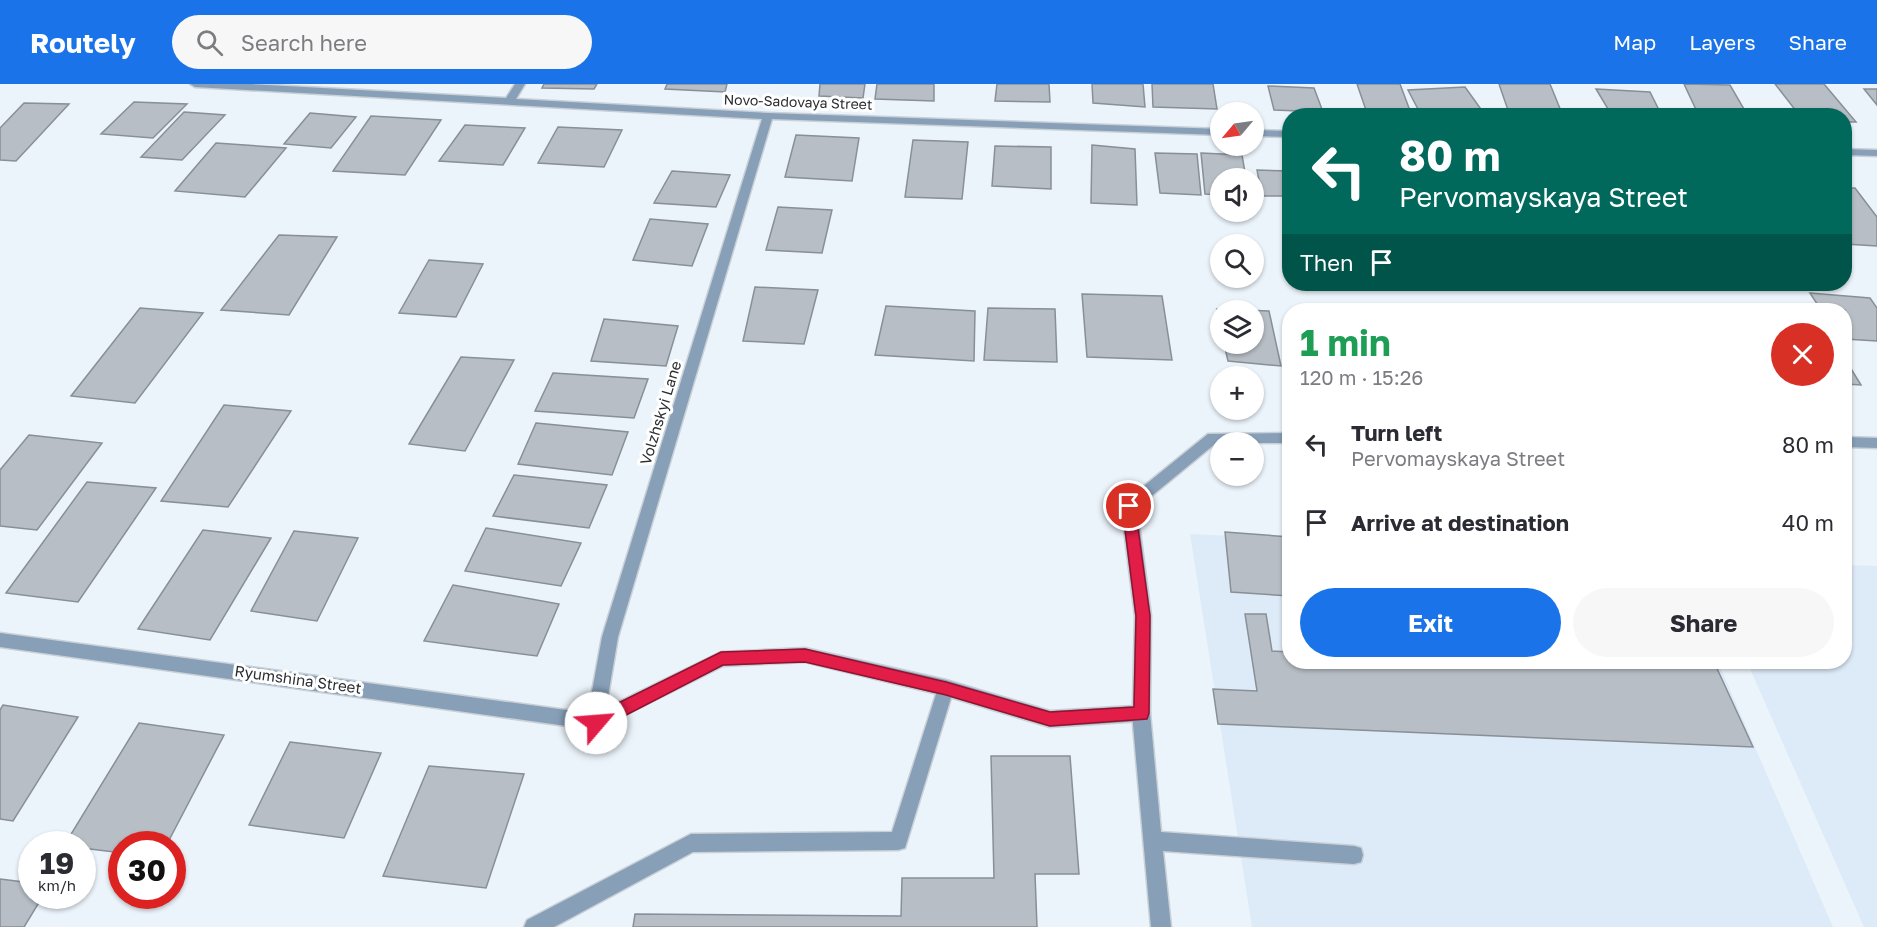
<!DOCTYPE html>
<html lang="en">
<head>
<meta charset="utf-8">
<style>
	:root { --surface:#fff; --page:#f7f7f7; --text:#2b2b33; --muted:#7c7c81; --accent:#1a73e8 }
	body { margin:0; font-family:"Golos Text",sans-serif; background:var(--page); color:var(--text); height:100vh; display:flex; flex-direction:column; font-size:22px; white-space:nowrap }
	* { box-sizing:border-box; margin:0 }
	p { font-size:20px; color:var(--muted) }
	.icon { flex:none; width:33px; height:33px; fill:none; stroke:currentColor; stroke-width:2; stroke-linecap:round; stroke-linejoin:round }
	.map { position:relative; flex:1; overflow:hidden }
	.details { position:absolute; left:1282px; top:219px; width:570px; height:366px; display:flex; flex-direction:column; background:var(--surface); border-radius:24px; box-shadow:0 2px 4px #0004 }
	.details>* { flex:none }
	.guide { position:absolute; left:1282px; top:24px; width:570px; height:183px; border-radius:24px; box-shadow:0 2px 4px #0004; background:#00695c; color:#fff; overflow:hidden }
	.needle { width:39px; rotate:241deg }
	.tools { position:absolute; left:1210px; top:18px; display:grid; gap:12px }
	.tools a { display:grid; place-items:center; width:54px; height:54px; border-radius:50%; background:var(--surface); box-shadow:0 2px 4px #0004; font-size:30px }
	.speed { position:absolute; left:18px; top:747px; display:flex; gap:12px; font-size:30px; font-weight:700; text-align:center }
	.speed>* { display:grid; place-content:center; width:78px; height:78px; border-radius:50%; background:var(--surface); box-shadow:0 2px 4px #0004; line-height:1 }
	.speed small { font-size:15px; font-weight:400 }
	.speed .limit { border:9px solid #d22; background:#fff; color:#111 }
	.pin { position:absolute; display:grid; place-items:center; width:51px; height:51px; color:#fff; margin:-26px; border:3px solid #fff; border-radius:50%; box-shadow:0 2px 6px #0007 }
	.me { position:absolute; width:66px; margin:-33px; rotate:63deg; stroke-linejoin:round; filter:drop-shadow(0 0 4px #0008) }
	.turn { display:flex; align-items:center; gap:21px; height:126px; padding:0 18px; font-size:27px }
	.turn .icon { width:78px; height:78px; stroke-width:2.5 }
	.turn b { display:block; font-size:42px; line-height:51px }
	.then { display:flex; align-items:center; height:57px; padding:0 18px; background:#0003; gap:12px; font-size:22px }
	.round { display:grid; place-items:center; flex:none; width:63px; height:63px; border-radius:32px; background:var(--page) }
	.summary { display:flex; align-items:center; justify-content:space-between; height:102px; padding:0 18px }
	h1 { font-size:36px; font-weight:700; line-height:45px; color:#1e9e55 }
	.cta { display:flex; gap:12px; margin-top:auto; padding:12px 18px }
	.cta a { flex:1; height:69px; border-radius:36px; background:var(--accent); color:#fff; font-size:24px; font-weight:700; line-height:69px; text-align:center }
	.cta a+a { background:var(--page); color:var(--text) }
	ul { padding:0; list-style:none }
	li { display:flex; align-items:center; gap:18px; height:78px; padding:0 18px }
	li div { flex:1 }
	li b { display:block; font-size:22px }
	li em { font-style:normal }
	header { display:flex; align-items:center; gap:36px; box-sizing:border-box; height:84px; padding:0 30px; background:var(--accent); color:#fff }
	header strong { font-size:28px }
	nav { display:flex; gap:33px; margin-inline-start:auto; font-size:21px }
	.search { width:420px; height:54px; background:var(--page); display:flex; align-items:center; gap:15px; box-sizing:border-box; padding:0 21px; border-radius:33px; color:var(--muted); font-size:22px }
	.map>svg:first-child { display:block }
	.built { fill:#ddeaf8 }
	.building { fill:#b7bec5; stroke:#888f96; stroke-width:1.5 }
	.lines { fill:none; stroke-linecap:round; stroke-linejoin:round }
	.lane-casing { stroke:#c9d0d7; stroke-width:3 }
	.street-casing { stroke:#c9d0d7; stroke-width:3 }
	.lane { fill:#879fb7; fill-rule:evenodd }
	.street { fill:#879fb7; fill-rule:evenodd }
	.route { fill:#e11d48; stroke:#92132f; stroke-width:1.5 }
	.labels { text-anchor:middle; stroke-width:6; stroke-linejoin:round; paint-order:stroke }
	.far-street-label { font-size:14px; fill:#2b2e31; stroke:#fff }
	.street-label { font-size:15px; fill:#2b2e31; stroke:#fff }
</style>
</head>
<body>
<header>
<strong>Routely</strong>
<div class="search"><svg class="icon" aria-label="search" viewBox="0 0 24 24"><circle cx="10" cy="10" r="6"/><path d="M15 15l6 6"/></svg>Search here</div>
<nav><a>Map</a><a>Layers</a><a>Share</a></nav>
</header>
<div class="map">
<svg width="1877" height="843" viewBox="0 0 1877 843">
	<rect width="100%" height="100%" fill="#ecf4fb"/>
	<g class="built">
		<path d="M 1190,450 L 1290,455 L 1290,578 L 1718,578 L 1833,843 L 1252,843 Z"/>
		<path d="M 1845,481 L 1877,482 L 1877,843 L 1864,843 L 1747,578 L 1845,578 Z"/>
	</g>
	<g class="building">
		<path d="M 544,0 L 597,0 L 594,5 L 542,4 Z"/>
		<path d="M 667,0 L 727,0 L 725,8 L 665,5 Z"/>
		<path d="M 820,0 L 865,0 L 863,14 L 819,12 Z"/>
		<path d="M 877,0 L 934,0 L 934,17 L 875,15 Z"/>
		<path d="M 997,0 L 1049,0 L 1050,18 L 995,17 Z"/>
		<path d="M 1092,0 L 1143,0 L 1145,23 L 1093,19 Z"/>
		<path d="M 1152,0 L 1213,0 L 1217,25 L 1153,23 Z"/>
		<path d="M 1357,0 L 1400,0 L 1412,32 L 1368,32 Z"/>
		<path d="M 1499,0 L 1550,0 L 1563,32 L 1509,29 Z"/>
		<path d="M 1684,0 L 1730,1 L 1748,32 L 1699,32 Z"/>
		<path d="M 1775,0 L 1824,0 L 1856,38 L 1845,38 L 1845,32 L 1800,32 Z"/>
		<path d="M 1268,2 L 1314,4 L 1323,28 L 1274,26 Z"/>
		<path d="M 1465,3 L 1483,28 L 1420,29 L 1408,6 Z"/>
		<path d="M 1596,5 L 1650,8 L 1662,32 L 1611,30 Z"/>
		<path d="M 1864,5 L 1877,5 L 1877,21 Z"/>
		<path d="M 134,18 L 187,20 L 153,54 L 101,50 Z"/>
		<path d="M 24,19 L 69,20 L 16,77 L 0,76 L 0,44 Z"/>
		<path d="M 184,28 L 225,31 L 182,76 L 141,73 Z"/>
		<path d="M 310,29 L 356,33 L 331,64 L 284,60 Z"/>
		<path d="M 371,32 L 441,36 L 405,91 L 333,87 Z"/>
		<path d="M 465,41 L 525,44 L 503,81 L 439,77 Z"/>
		<path d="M 558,43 L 622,46 L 604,83 L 538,79 Z"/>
		<path d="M 796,51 L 859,54 L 852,97 L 785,93 Z"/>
		<path d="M 913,56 L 968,58 L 962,115 L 905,113 Z"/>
		<path d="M 216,59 L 286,64 L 245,113 L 175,107 Z"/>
		<path d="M 1092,61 L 1135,65 L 1137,121 L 1091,119 Z"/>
		<path d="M 995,62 L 1051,63 L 1051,105 L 992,102 Z"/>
		<path d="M 1155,69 L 1197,70 L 1201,111 L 1160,109 Z"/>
		<path d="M 1201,69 L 1242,71 L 1246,94 L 1221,94 L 1221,111 L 1205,110 Z"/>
		<path d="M 1257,86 L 1290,87 L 1290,112 L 1262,112 Z"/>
		<path d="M 672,87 L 730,91 L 716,123 L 654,119 Z"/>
		<path d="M 1845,104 L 1855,104 L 1877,133 L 1877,162 L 1845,160 Z"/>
		<path d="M 778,123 L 832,126 L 822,169 L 766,166 Z"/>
		<path d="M 650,135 L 708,140 L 692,182 L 633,176 Z"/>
		<path d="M 279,151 L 337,153 L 289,231 L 221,226 Z"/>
		<path d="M 429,176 L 483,180 L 456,233 L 399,229 Z"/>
		<path d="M 755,203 L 818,206 L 804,260 L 743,257 Z"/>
		<path d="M 1810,209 L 1870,214 L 1877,224 L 1877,257 L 1845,255 L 1845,226 L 1821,226 Z"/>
		<path d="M 1082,210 L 1162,212 L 1172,276 L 1087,273 Z"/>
		<path d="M 886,222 L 975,227 L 974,277 L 875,271 Z"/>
		<path d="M 1432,222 L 1491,226 L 1433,226 Z"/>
		<path d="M 140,224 L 203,229 L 135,319 L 71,312 Z"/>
		<path d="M 988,224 L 1055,225 L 1057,278 L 984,276 Z"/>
		<path d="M 1217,225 L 1269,227 L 1281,282 L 1228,277 L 1224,260 L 1254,260 L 1254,226 L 1221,226 L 1221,243 Z"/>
		<path d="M 604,235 L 678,242 L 666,282 L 591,277 Z"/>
		<path d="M 461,273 L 514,276 L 465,367 L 409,360 Z"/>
		<path d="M 1845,275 L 1861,301 L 1845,300 Z"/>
		<path d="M 553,289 L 648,295 L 634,334 L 535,327 Z"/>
		<path d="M 224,321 L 291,327 L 228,423 L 161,417 Z"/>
		<path d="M 536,339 L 628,348 L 612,391 L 518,380 Z"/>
		<path d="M 29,351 L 102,359 L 37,446 L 0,442 L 0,386 Z"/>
		<path d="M 514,391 L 607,401 L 589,444 L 493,432 Z"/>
		<path d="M 87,398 L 156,404 L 78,518 L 6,509 Z"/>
		<path d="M 486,444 L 581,459 L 561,502 L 465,487 Z"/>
		<path d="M 203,446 L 271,454 L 210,556 L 138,545 Z"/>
		<path d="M 294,447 L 358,454 L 317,537 L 251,527 Z"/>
		<path d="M 1225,448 L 1290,453 L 1290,512 L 1231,508 Z"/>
		<path d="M 453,501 L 559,520 L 537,572 L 424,557 Z"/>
		<path d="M 1245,530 L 1266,530 L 1272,567 L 1290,568 L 1290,578 L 1516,578 L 1675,584 L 1673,578 L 1714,578 L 1753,663 L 1218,640 L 1213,605 L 1257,607 Z"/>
		<path d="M 3,621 L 78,633 L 13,737 L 0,735 L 0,626 Z"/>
		<path d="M 139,639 L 224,651 L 167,760 L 122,760 L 122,769 L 82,764 L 82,760 L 65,760 Z"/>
		<path d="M 290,658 L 381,669 L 344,754 L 249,741 Z"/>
		<path d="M 991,672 L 1070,672 L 1079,790 L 1035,790 L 1037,843 L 633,843 L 635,830 L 901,832 L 902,794 L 994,794 Z"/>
		<path d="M 429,682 L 524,690 L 486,804 L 383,792 Z"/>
		<path d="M 0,795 L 32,799 L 32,812 L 43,812 L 24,843 L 0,843 Z"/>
	</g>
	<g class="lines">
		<defs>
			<g id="lane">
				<path d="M 946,596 L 952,599 L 954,604 L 905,764 L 898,766 L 693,768 L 554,843 L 524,843 L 527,836 L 691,750 L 892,748 L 938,604 L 940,599 Z"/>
				<path d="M 1141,621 L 1147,623 L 1150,629 L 1161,748 L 1354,762 L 1361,764 L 1363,771 L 1361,778 L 1354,780 L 1163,767 L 1171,843 L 1151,843 L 1132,629 L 1135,623 Z"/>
			</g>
			<g id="street">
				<path d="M 190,0 L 251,0 L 506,14 L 515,0 L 525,0 L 516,15 L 768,29 L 1221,45 L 1221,51 L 772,35 L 618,553 L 606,624 L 721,568 L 805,564 L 946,596 L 1050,627 L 1133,622 L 1135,532 L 1121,422 L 1124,418 L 1208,350 L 1290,349 L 1290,359 L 1216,359 L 1137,424 L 1151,532 L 1150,629 L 1147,635 L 1141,637 L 1050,643 L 946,612 L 805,578 L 723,582 L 595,646 L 0,563 L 0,549 L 588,629 L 602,553 L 762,35 L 195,3 Z"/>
				<path d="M 1254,46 L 1290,47 L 1290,53 L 1254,52 Z"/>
				<path d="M 1845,65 L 1877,66 L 1877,72 L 1845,71 Z"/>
				<path d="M 1845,353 L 1877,354 L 1877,364 L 1845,363 Z"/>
			</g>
		</defs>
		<use href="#lane" class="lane-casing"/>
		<use href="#street" class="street-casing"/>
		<use href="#lane" class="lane"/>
		<use href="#street" class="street"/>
	</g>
	<path class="route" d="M 1129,416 L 1135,422 L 1150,532 L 1149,629 L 1147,635 L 1050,642 L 946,611 L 805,578 L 723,581 L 601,644 L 596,646 L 590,644 L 588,639 L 590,633 L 721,568 L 805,565 L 946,598 L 1050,628 L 1134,623 L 1136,532 L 1122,422 Z"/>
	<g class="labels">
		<g class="far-street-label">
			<text transform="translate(798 18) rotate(2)" y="5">Novo-Sadovaya Street</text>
		</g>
		<g class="street-label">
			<text transform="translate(661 329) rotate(-73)" y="5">Volzhskyi Lane</text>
			<text transform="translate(298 596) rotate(8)" y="5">Ryumshina Street</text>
		</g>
	</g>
</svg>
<div class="tools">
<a><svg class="needle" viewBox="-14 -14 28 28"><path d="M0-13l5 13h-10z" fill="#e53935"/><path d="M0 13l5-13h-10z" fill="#7c7c81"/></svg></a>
<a><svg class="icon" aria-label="sound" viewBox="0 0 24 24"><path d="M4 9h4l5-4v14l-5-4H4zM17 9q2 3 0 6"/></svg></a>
<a><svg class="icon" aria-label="search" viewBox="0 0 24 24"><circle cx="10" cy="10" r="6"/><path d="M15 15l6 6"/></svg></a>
<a><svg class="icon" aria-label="layers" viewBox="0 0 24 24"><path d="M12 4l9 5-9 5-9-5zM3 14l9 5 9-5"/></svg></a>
<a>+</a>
<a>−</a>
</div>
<div class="speed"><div>19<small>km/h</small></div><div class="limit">30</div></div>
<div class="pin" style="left:1129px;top:422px;background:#d93025"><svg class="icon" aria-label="arrive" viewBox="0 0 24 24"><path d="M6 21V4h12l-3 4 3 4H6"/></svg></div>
<svg class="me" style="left:596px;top:639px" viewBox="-20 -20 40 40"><circle r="19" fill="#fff"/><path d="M0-13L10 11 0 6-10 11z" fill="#e11d48"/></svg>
<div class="guide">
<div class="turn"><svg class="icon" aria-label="left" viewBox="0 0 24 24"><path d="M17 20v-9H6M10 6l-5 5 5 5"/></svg><div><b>80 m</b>Pervomayskaya Street</div></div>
<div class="then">Then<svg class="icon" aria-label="arrive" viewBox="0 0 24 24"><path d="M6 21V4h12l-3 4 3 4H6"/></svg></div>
</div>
<section class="details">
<div class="summary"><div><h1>1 min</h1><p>120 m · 15:26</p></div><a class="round" style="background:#d93025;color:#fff"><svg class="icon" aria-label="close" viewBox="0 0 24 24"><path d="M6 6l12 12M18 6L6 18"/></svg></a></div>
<ul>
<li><svg class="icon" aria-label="left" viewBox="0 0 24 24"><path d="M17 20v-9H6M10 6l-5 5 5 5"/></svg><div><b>Turn left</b><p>Pervomayskaya Street</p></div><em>80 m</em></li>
<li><svg class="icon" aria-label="arrive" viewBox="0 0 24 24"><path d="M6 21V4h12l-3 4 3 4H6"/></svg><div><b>Arrive at destination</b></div><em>40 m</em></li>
</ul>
<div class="cta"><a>Exit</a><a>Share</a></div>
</section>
</div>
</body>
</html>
